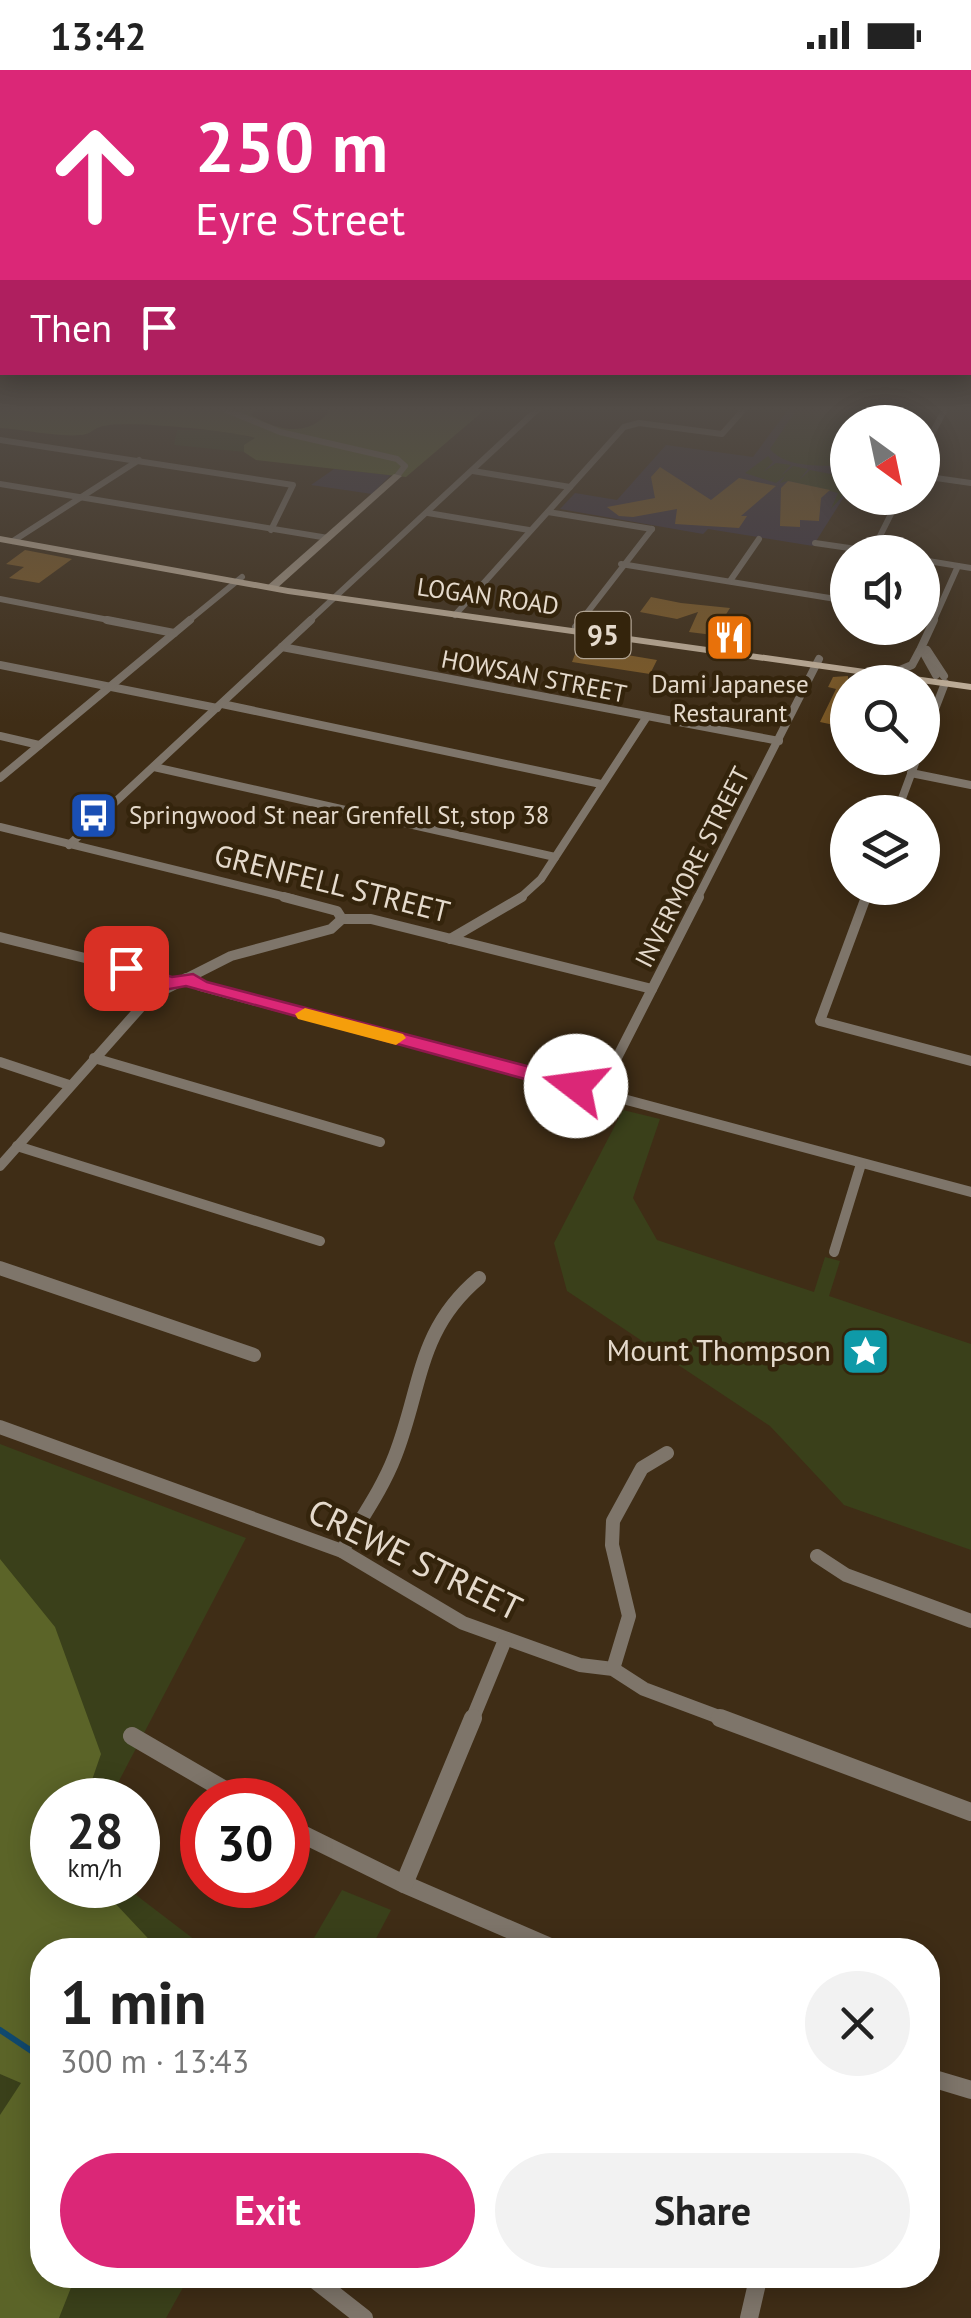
<!DOCTYPE html>
<html lang="en">
<head>
<meta charset="utf-8">
<style>
	:root { --surface:#fff; --page:#f2f2f2; --text:#222; --muted:#767676; --accent:#db2777 }
	body { margin:0; font-family:"PT Sans",sans-serif; background:var(--page); color:var(--text); height:100vh; display:flex; flex-direction:column; font-size:38px; white-space:nowrap }
	* { box-sizing:border-box; margin:0 }
	p { font-size:32px; color:var(--muted) }
	.icon { flex:none; width:55px; height:55px; fill:none; stroke:currentColor; stroke-width:2; stroke-linecap:round; stroke-linejoin:round }
	.map { position:relative; flex:1; overflow:hidden }
	.sheet { position:absolute; left:30px; top:1868px; width:910px; height:350px; display:flex; flex-direction:column; background:var(--surface); border-radius:40px; box-shadow:0 5px 25px #0003 }
	.sheet>* { flex:none }
	.top-card { position:absolute; left:0px; top:0px; width:972px; height:305px; box-shadow:0 5px 25px #0003; background:#db2777; color:#fff; overflow:hidden }
	.needle { width:65px; rotate:147deg }
	.fabs { position:absolute; left:830px; top:335px; display:grid; gap:20px }
	.fabs a { display:grid; place-items:center; width:110px; height:110px; border-radius:50%; background:var(--surface); box-shadow:0 5px 25px #0003; font-size:50px }
	.speed { position:absolute; left:30px; top:1708px; display:flex; gap:20px; font-size:50px; font-weight:700; text-align:center }
	.speed>* { display:grid; place-content:center; width:130px; height:130px; border-radius:50%; background:var(--surface); box-shadow:0 5px 25px #0003; line-height:1 }
	.speed small { font-size:25px; font-weight:400 }
	.speed .limit { border:15px solid #d22; background:#fff; color:#111 }
	.pin { position:absolute; display:grid; place-items:center; width:85px; height:85px; color:#fff; margin:-42px; border-radius:20px; box-shadow:0 5px 15px #0006 }
	.me { position:absolute; width:110px; margin:-55px; rotate:285deg; stroke-linejoin:round; filter:drop-shadow(0 0 8px #0008) }
	.turn { display:flex; align-items:center; gap:35px; height:210px; padding:0 30px; font-size:45px }
	.turn .icon { width:130px; height:130px; stroke-width:2.5 }
	.turn b { display:block; font-size:70px; line-height:85px }
	.then { display:flex; align-items:center; height:95px; padding:0 30px; background:#0003; gap:20px; font-size:38px }
	.round { display:grid; place-items:center; flex:none; width:105px; height:105px; border-radius:52px; background:var(--page) }
	.summary { display:flex; align-items:center; justify-content:space-between; height:170px; padding:0 30px }
	h1 { font-size:60px; font-weight:700; line-height:75px }
	.primary-button { display:flex; gap:20px; margin-top:auto; padding:20px 30px }
	.primary-button a { flex:1; height:115px; border-radius:60px; background:var(--accent); color:#fff; font-size:40px; font-weight:700; line-height:115px; text-align:center }
	.primary-button a+a { background:var(--page); color:var(--text) }
	.status { display:flex; justify-content:space-between; align-items:center; height:70px; padding:0 50px; background:var(--surface); direction:ltr }
	.status svg { height:28px; fill:currentColor }
	.map>svg:first-child { display:block }
	.education { fill:#3e3444 }
	.green { fill:#3a401a }
	.forest { fill:#5b6428 }
	.lines { fill:none; stroke-linecap:round; stroke-linejoin:round }
	.stream { stroke:#10496e; stroke-width:6 }
	.building { fill:#7f5b26 }
	.street-far4 { stroke:#7e756a; stroke-width:6 }
	.street-far3 { stroke:#7e756a; stroke-width:8 }
	.street-far2 { stroke:#7e756a; stroke-width:10 }
	.street-far1 { stroke:#7e756a; stroke-width:14 }
	.street { stroke:#7e756a; stroke-width:18 }
	.secondary { fill:#a99b89; fill-rule:evenodd }
	.primary { fill:#cab8a1; fill-rule:evenodd }
	.route { fill:#db2777; stroke:#8e194d; stroke-width:2.5 }
	.slow { fill:#f59e0b }
	.labels { text-anchor:middle; stroke-width:9; stroke-linejoin:round; paint-order:stroke }
	.far-street-label { font-size:25px; fill:#e5dacc; stroke:#34240c }
	.far-poi-label { font-size:25px; fill:#e5dacc; stroke:#34240c }
	.shield { fill:#34240c; stroke:#b0a392; stroke-width:2.5 }
	.shield-label { font-size:28px; font-weight:bold; fill:#e5dacc }
	.street-label { font-size:30px; fill:#e5dacc; stroke:#34240c }
	.poi-label { font-size:30px; fill:#e5dacc; stroke:#34240c; text-anchor:end }
	.near-street-label { font-size:35px; fill:#e5dacc; stroke:#34240c }
</style>
</head>
<body>
<div class="status"><b>13:42</b><svg viewBox="0 0 49 12"><path d="M0 12V9h3v3zM5 12V6h3v6zM10 12V3h3v9zM15 12V0h3v12zM26 1h20v11H26zM47 4h2v5h-2z"/></svg></div>
<div class="map">
<svg width="971" height="2248" viewBox="0 0 971 2248">
	<rect width="100%" height="100%" fill="#3f2d16"/>
	<g class="education">
		<path d="M 790,337 L 899,337 L 890,352 L 848,352 L 847,422 L 813,476 L 708,459 L 703,464 L 560,439 L 575,423 L 617,430 L 666,375 L 753,387 Z"/>
		<path d="M 334,399 L 391,405 L 372,424 L 311,415 Z"/>
	</g>
	<g class="green">
		<path d="M 798,337 L 898,337 L 888,352 L 848,352 L 847,397 C 824,394 788,400 770,379 Z"/>
		<path d="M 177,360 L 223,360 L 257,369 L 244,375 L 244,382 L 174,375 Z"/>
		<path d="M 768,386 L 773,392 L 763,402 L 776,393 L 791,395 L 781,406 L 793,396 L 808,399 L 799,410 L 810,400 L 841,406 L 847,401 L 847,421 L 831,439 L 838,423 L 789,411 L 780,413 L 785,406 L 776,413 L 745,403 Z"/>
		<path d="M 623,1040 L 660,1049 L 633,1128 L 657,1170 L 814,1222 L 825,1187 L 840,1191 L 829,1226 L 971,1274 L 971,1480 L 844,1435 L 770,1356 L 567,1221 L 554,1173 Z"/>
		<path d="M 0,1374 L 246,1468 L 109,1730 L 52,1730 L 52,1815 L 123,1815 L 208,1880 L 42,1880 L 42,2205 L 190,2205 L 166,2248 L 0,2248 Z"/>
		<path d="M 342,1820 L 391,1840 L 370,1880 L 307,1880 Z"/>
	</g>
	<g class="forest">
		<path d="M 0,337 L 258,337 L 251,345 C 277,360 306,368 328,343 L 326,337 L 488,337 L 406,407 L 256,390 L 244,382 L 244,375 L 255,368 C 232,361 121,349 100,357 C 95,358 91,363 86,364 C 67,369 22,359 0,358 Z"/>
		<path d="M 0,1489 L 55,1557 L 101,1684 L 85,1730 L 52,1730 L 52,1815 L 98,1815 L 159,1880 L 42,1880 L 42,2205 L 76,2205 L 59,2248 L 0,2248 L 0,2045 L 21,2013 L 0,2004 Z"/>
	</g>
	<g class="lines">
		<g class="stream">
			<path d="M 0,1960 L 42,1988"/>
			<path d="M 34,2131 L 42,2120"/>
		</g>
	</g>
	<g class="building">
		<path d="M 660,397 L 711,430 L 739,408 L 776,416 L 741,446 L 747,446 L 739,458 L 675,454 L 677,439 L 633,447 L 619,446 L 607,437 L 655,428 L 651,407 Z"/>
		<path d="M 788,411 L 830,420 L 821,428 L 819,451 L 800,450 L 800,457 L 780,456 L 781,418 Z"/>
		<path d="M 25,480 L 72,489 L 39,513 L 9,508 L 24,497 L 6,494 Z"/>
		<path d="M 651,527 L 681,533 L 730,538 L 713,565 L 689,562 L 698,542 L 677,549 L 640,542 Z"/>
		<path d="M 579,574 L 623,580 L 621,584 L 657,590 L 650,604 L 572,592 Z"/>
		<path d="M 848,606 L 848,658 L 820,652 L 836,619 L 828,617 L 833,607 Z"/>
	</g>
	<g class="lines">
		<g class="street-far4">
			<path d="M 219,337 L 280,362 L 397,389 L 405,396 L 397,406"/>
			<path d="M 0,370 L 293,415 L 271,460"/>
			<path d="M 922,383 L 946,337"/>
			<path d="M 473,401 L 570,417"/>
			<path d="M 922,406 L 971,413"/>
			<path d="M 0,414 L 328,468"/>
			<path d="M 548,442 L 652,459"/>
			<path d="M 428,443 L 529,460"/>
			<path d="M 13,471 L 139,390"/>
			<path d="M 815,473 L 877,482"/>
			<path d="M 872,482 L 899,428"/>
			<path d="M 922,490 L 971,498"/>
			<path d="M 621,494 L 848,531"/>
			<path d="M 730,511 L 759,469"/>
			<path d="M 0,529 L 119,552"/>
			<path d="M 455,545 L 624,357 L 639,353 L 722,364 L 746,337"/>
			<path d="M 187,552 L 242,507"/>
			<path d="M 308,552 L 540,337"/>
			<path d="M 580,552 L 652,459"/>
			<path d="M 933,552 L 958,496"/>
		</g>
		<g class="street-far3">
			<path d="M 107,550 L 174,563"/>
			<path d="M 934,550 L 921,578 L 936,605"/>
			<path d="M 576,557 L 582,550"/>
			<path d="M 282,577 L 779,671"/>
			<path d="M 927,580 L 944,606"/>
			<path d="M 0,595 L 217,638"/>
			<path d="M 900,600 L 912,595 L 920,580"/>
			<path d="M 222,634 L 601,714"/>
			<path d="M 0,666 L 39,675"/>
			<path d="M 922,673 L 945,613"/>
			<path d="M 154,697 L 555,787"/>
			<path d="M 911,703 L 971,715"/>
			<path d="M 0,708 L 190,550"/>
			<path d="M 897,742 L 917,688"/>
			<path d="M 0,757 L 294,829"/>
			<path d="M 69,775 L 311,550"/>
			<path d="M 519,829 L 541,809 L 646,648"/>
			<path d="M 697,829 L 819,589"/>
			<path d="M 865,829 L 869,818"/>
		</g>
		<g class="street-far2">
			<path d="M 284,827 L 337,841 L 342,849 L 371,849 L 652,919"/>
			<path d="M 866,827 L 820,951 L 971,991"/>
			<path d="M 0,867 L 158,906 L 171,916"/>
			<path d="M 450,869 L 522,827"/>
			<path d="M 186,908 L 200,916 L 971,1122"/>
			<path d="M 94,988 L 380,1072"/>
			<path d="M 0,992 L 69,1015"/>
			<path d="M 599,1023 L 699,827"/>
			<path d="M 17,1076 L 320,1171"/>
			<path d="M 0,1096 L 150,927 L 231,886 L 331,859 L 342,849"/>
			<path d="M 834,1182 L 861,1094"/>
		</g>
		<g class="street-far1">
			<path d="M 0,1198 L 254,1285"/>
			<path d="M 0,1357 L 342,1481 L 463,1553 L 580,1595 L 613,1599 L 644,1619 L 727,1650"/>
			<path d="M 342,1481 C 360,1450 382,1420 395,1386 C 422,1317 417,1260 479,1208"/>
			<path d="M 817,1486 L 846,1505 L 971,1551"/>
			<path d="M 613,1599 L 629,1546 L 612,1475 L 613,1451 L 642,1398 L 667,1383"/>
			<path d="M 472,1650 L 505,1570"/>
		</g>
		<g class="street">
			<path d="M 720,1648 L 971,1742"/>
			<path d="M 132,1666 L 242,1730"/>
			<path d="M 288,1757 L 404,1814 L 557,1880"/>
			<path d="M 404,1814 L 473,1648"/>
			<path d="M 928,2007 L 971,2020"/>
			<path d="M 309,2205 L 364,2248"/>
			<path d="M 749,2248 L 759,2205"/>
		</g>
		<path class="secondary" d="M 394,404 L 402,406 L 275,520 L 267,520 L 267,516 Z"/>
		<path class="primary" d="M 0,466 L 288,518 L 971,614 L 971,620 L 288,524 L 0,472 Z"/>
	</g>
	<linearGradient id="sky" x2="0" y2="1"><stop stop-color="#23190c"/><stop offset="0.52" stop-color="#524c47"/><stop offset="1" stop-color="#524c47" stop-opacity="0"/></linearGradient>
	<rect width="971" height="652" fill="url(#sky)"/>
	<path class="route" d="M 126,892 L 172,907 L 193,904 L 207,912 L 576,1009 L 586,1016 L 576,1023 L 186,916 L 164,920 L 151,911 L 119,903 L 119,894 Z"/>
	<path class="slow" d="M 305,938 L 403,964 L 406,968 L 396,975 L 298,949 L 295,944 Z"/>
	<defs>
		<symbol id="restaurant-square" viewBox="-11 -11 22 22"><rect x="-9" y="-9" width="18" height="18" rx="4" fill="#e8710a" stroke="#34240c"/><path d="M-5-6h1v4h1v-4h1v4h1v-4h1v5L-1.5 .5V6h-2V.5L-5-1ZM5-6V6H3V1.5H1.5Q1.5-4 5-6Z" fill="#fff"/></symbol>
		<symbol id="bus-square" viewBox="-11 -11 22 22"><rect x="-9" y="-9" width="18" height="18" rx="4" fill="#1a4fb4" stroke="#34240c"/><path d="M-5-6H5V4H4V6H2V4H-2V6H-4V4H-5ZM-3.5-4V0h7V-4ZM-3.5 1.2v1.5H-2V1.2ZM2 1.2v1.5H3.5V1.2Z" fill="#fff"/></symbol>
		<symbol id="sight-square" viewBox="-11 -11 22 22"><rect x="-9" y="-9" width="18" height="18" rx="4" fill="#0f9aa8" stroke="#34240c"/><path d="M0-6L1.8-2.2L6-1.7L2.9 1.2L3.7 5.4L0 3.3L-3.7 5.4L-2.9 1.2L-6-1.7L-1.8-2.2Z" fill="#fff"/></symbol>
	</defs>
	<g fill-rule="evenodd">
		<use href="#restaurant-square" x="702" y="540" width="55" height="55"/>
		<use href="#bus-square" x="66" y="718" width="55" height="55"/>
		<use href="#sight-square" x="838" y="1254" width="55" height="55"/>
	</g>
	<g class="labels">
		<g class="far-street-label">
			<text transform="translate(488 526) rotate(8)" y="9">LOGAN ROAD</text>
			<text transform="translate(534 606) rotate(11)" y="9">HOWSAN STREET</text>
			<text transform="translate(692 797) rotate(-63)" y="9">INVERMORE STREET</text>
		</g>
		<g class="far-poi-label">
			<text x="730" y="623">Dami Japanese<tspan x="730" dy="29">Restaurant</tspan></text>
			<text x="129" y="754" text-anchor="start">Springwood St near Grenfell St, stop 38</text>
		</g>
		<rect class="shield" x="575.5" y="542" width="55" height="46" rx="8"/>
		<g class="shield-label">
			<text x="603" y="575">95</text>
		</g>
		<g class="street-label">
			<text transform="translate(332 814) rotate(14)" y="10">GRENFELL STREET</text>
		</g>
		<g class="poi-label">
			<text x="831" y="1291">Mount Thompson</text>
		</g>
		<g class="near-street-label">
			<text transform="translate(415 1490) rotate(26)" y="12">CREWE STREET</text>
		</g>
	</g>
</svg>
<div class="fabs">
<a><svg class="needle" viewBox="-14 -14 28 28"><path d="M0-13l5 13h-10z" fill="#e53935"/><path d="M0 13l5-13h-10z" fill="#767676"/></svg></a>
<a><svg class="icon" aria-label="sound" viewBox="0 0 24 24"><path d="M4 9h4l5-4v14l-5-4H4zM17 9q2 3 0 6"/></svg></a>
<a><svg class="icon" aria-label="search" viewBox="0 0 24 24"><circle cx="10" cy="10" r="6"/><path d="M15 15l6 6"/></svg></a>
<a><svg class="icon" aria-label="layers" viewBox="0 0 24 24"><path d="M12 4l9 5-9 5-9-5zM3 14l9 5 9-5"/></svg></a>
</div>
<div class="speed"><div>28<small>km/h</small></div><div class="limit">30</div></div>
<div class="pin" style="left:126px;top:898px;background:#d93025"><svg class="icon" aria-label="arrive" viewBox="0 0 24 24"><path d="M6 21V4h12l-3 4 3 4H6"/></svg></div>
<svg class="me" style="left:576px;top:1016px" viewBox="-20 -20 40 40"><circle r="19" fill="#fff"/><path d="M0-13L10 11 0 6-10 11z" fill="#db2777"/></svg>
<div class="top-card">
<div class="turn"><svg class="icon" aria-label="ahead" viewBox="0 0 24 24"><path d="M12 20V5M6 11l6-6 6 6"/></svg><div><b>250 m</b>Eyre Street</div></div>
<div class="then">Then<svg class="icon" aria-label="arrive" viewBox="0 0 24 24"><path d="M6 21V4h12l-3 4 3 4H6"/></svg></div>
</div>
<section class="sheet">
<div class="summary"><div><h1>1 min</h1><p>300 m · 13:43</p></div><a class="round"><svg class="icon" aria-label="close" viewBox="0 0 24 24"><path d="M6 6l12 12M18 6L6 18"/></svg></a></div>
<div class="primary-button"><a>Exit</a><a>Share</a></div>
</section>
</div>
</body>
</html>
